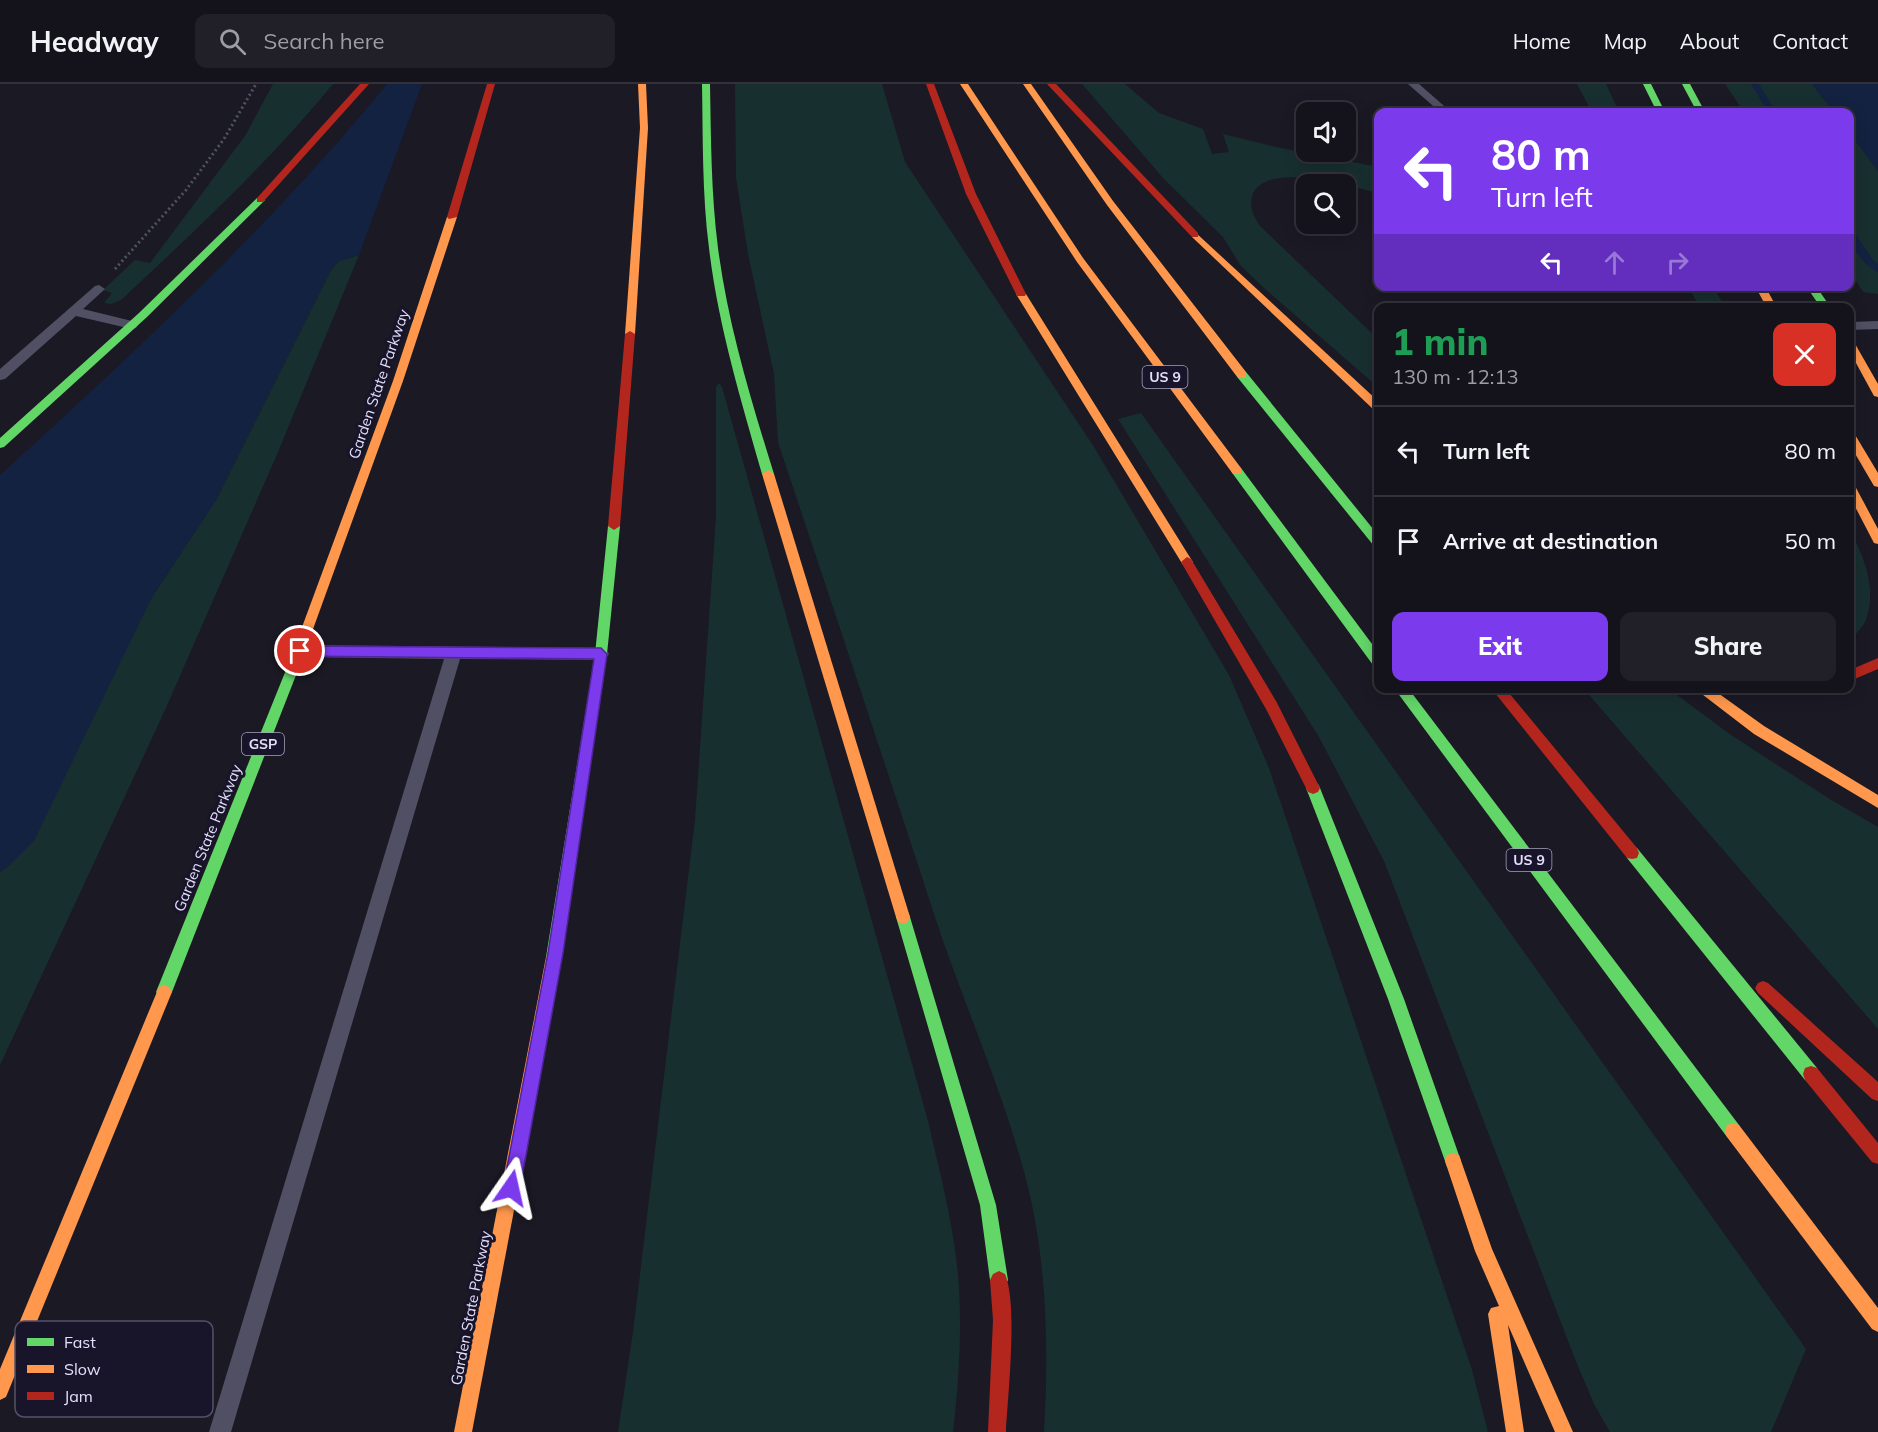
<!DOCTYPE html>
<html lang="en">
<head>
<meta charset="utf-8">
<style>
	:root { --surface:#14131b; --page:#212028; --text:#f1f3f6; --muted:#9d9ea3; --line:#33323a; --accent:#7c3aed }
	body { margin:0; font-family:Mulish,sans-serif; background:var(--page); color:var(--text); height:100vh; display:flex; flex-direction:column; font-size:22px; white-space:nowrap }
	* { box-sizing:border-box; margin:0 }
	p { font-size:20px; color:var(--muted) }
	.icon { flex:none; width:33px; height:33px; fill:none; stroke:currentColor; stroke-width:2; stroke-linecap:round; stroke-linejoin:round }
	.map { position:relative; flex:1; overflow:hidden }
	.panel { position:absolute; left:1374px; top:219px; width:480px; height:390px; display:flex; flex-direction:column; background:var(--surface); border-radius:12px; box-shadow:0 3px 15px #0003,0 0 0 2px var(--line) }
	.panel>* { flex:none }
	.guide { position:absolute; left:1374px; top:24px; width:480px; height:183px; border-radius:12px; box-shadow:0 3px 15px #0003,0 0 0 2px var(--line); background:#7c3aed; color:#fff; overflow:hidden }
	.tools { position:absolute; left:1296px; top:18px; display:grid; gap:12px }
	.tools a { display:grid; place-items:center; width:60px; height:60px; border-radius:12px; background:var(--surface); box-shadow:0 3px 15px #0003,0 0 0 2px var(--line); font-size:30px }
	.pin { position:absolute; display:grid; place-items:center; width:51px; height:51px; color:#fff; margin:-26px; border:3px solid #fff; border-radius:50%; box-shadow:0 2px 6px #0007 }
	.me { position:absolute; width:66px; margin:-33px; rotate:11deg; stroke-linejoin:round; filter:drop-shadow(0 0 4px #0008) }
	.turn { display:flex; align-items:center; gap:21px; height:126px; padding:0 18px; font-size:27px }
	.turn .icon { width:78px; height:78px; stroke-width:2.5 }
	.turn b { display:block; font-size:42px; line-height:51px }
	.lanes { display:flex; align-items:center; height:57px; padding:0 18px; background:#0003; justify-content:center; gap:30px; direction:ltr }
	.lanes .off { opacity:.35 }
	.round { display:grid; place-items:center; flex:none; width:63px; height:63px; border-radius:12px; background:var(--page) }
	.headline { display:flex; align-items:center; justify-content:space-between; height:102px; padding:0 18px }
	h1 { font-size:36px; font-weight:800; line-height:45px; color:#1e9e55 }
	.primary-button { display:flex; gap:12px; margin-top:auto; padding:12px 18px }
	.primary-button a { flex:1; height:69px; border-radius:12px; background:var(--accent); color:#fff; font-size:24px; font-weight:800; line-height:69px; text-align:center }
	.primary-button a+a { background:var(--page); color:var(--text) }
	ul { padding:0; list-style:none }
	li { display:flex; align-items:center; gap:18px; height:90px; padding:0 18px; border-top:2px solid var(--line) }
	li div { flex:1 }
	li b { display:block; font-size:22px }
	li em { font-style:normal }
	header { display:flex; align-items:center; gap:36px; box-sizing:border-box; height:84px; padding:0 30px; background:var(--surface); border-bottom:2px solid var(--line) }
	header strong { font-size:28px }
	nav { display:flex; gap:33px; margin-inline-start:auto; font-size:21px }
	.search { width:420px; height:54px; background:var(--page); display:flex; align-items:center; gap:15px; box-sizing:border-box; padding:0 21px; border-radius:12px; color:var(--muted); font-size:22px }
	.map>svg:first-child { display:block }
	.green { fill:#182f30 }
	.water { fill:#132241 }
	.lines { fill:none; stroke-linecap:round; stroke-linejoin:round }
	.stream { fill:#132241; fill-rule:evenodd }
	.path { stroke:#4c5561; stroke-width:3; stroke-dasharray:2 3; stroke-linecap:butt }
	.lane { fill:#514f63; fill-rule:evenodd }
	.fast { fill:#63d668; fill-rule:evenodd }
	.slow { fill:#ff974d; fill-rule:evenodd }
	.jam { fill:#b3261e; fill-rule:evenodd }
	.route { fill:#7c3aed; stroke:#51269a; stroke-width:1.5 }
	.labels { text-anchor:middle; stroke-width:6; stroke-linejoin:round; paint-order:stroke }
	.shield { fill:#181429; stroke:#a7a3bc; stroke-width:1.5 }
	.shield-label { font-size:14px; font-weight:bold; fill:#e4e0fb }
	.street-label { font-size:15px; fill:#e4e0fb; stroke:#181429 }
	.key { fill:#181429; stroke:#555168; stroke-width:1.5 }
	.key-label { font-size:16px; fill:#e4e0fb }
</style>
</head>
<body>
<header>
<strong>Headway</strong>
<div class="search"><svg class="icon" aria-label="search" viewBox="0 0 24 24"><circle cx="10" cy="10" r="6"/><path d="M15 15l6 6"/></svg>Search here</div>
<nav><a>Home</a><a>Map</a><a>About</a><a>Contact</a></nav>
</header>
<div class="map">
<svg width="1878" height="1348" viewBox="0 0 1878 1348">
	<rect width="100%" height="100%" fill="#1b1924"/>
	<g class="green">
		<path d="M 273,0 L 333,0 C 269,78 195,147 121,216 L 111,220 L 104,219 L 112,209 L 103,206 L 135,176 L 150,179 L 245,52 Z"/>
		<path d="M 735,0 L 882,0 L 905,78 L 1094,363 L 1229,591 L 1269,684 L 1472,1286 L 1488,1348 L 1044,1348 C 1049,1265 1047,1176 1026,1095 C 1003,1007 965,923 936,836 C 884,676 831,517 778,358 L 774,290 L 748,170 L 736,93 Z"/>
		<path d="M 1082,0 L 1125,0 L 1159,29 L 1203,45 L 1212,70 L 1229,68 L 1223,50 L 1276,63 L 1378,83 L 1378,109 C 1353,103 1264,75 1252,112 C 1249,123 1254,133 1260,142 L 1378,255 L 1378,303 L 1265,205 L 1241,182 L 1223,153 L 1164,95 Z"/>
		<path d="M 1577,0 L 1606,0 L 1619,28 L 1592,28 Z"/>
		<path d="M 1725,0 L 1812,0 L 1834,28 L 1744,28 Z"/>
		<path d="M 1850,49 L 1878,87 L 1878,210 L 1863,208 L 1850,187 Z"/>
		<path d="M 359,171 L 278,368 L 165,626 L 0,981 L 0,788 L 11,780 L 152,513 L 216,416 L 331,186 L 339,177 Z"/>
		<path d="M 1688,203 L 1706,203 L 1708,206 L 1715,206 L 1725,223 L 1700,223 Z"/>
		<path d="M 719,299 L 722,303 L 928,1037 C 937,1077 948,1118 954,1159 C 964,1221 960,1286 953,1348 L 618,1348 L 633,1248 L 695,736 L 716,433 L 716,303 Z"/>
		<path d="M 1141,329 L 1806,1265 L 1771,1348 L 1610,1348 L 1594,1320 L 1575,1275 L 1384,777 L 1319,653 L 1118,335 Z"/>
		<path d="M 1850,446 C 1864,473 1878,507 1865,538 C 1861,544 1856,551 1850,555 Z"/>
		<path d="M 1584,605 L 1669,605 L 1731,651 L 1828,714 L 1878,743 L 1878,945 Z"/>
	</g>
	<g class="water">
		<path d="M 387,0 L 422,0 L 359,171 L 339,177 L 331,186 L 216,416 L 152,513 L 34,757 L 11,780 L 0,788 L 0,391 C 136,267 270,143 387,0 Z"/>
		<path d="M 1812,0 L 1878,0 L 1878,87 L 1850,49 L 1850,28 L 1834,28 Z"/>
	</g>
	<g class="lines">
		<g class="stream">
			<path d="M 1751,0 L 1759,0 L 1776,28 L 1768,28 Z"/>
			<path d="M 1850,145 L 1853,146 L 1873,176 L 1878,180 L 1878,188 C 1863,182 1848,160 1850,145 Z"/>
		</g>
		<path class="path" d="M 115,185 L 186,106 L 224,55 L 256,0"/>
		<g class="lane">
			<path d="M 1408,0 L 1419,0 L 1451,28 L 1440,28 Z"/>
			<path d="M 99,201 L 105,205 L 83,225 L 136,238 L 138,241 L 136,244 L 132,245 L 76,232 L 5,295 L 0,296 L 0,285 L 95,202 Z"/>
			<path d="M 1878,237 L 1878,245 L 1850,246 L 1850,238 Z"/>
			<path d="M 300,561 L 601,564 L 606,566 L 609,570 L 606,574 L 601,576 L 460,575 L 231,1348 L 209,1348 L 444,575 L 300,573 L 295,571 L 292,567 L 295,563 Z"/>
		</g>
		<g class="fast">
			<path d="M 702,0 L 710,0 C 711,55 711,110 718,164 C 728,241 751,316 774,390 L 768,394 L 762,390 C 741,316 718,241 709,164 C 702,109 703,55 702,0 Z"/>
			<path d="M 1643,0 L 1651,0 L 1665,28 L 1657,28 Z"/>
			<path d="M 1682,0 L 1690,0 L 1705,28 L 1697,28 Z"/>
			<path d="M 257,114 L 265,116 L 147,233 L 4,363 L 0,364 L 0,354 L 139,229 Z"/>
			<path d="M 1806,202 L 1816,202 L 1831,224 L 1821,224 Z"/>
			<path d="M 1242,287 L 1246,288 L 1378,451 L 1378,463 L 1374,462 L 1238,294 L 1237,291 Z"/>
			<path d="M 1237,383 L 1241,384 L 1378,568 L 1378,582 L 1373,581 L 1233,390 L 1231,387 Z"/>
			<path d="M 614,438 L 620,442 L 607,570 L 562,873 L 559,878 L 554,880 L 549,878 L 546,873 L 595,570 L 608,442 Z"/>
			<path d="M 294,576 L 300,581 L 172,908 L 169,913 L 164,915 L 159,913 L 156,908 L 288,581 Z"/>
			<path d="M 1394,604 L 1408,604 L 1739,1041 L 1741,1047 L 1739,1053 L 1733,1055 L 1727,1053 Z"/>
			<path d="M 1313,698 L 1318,700 L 1320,704 L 1404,915 L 1461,1077 L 1459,1083 L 1453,1085 L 1447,1083 L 1445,1077 L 1388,915 L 1306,704 L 1308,700 Z"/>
			<path d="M 1632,763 L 1637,764 L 1817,984 L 1819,990 L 1817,996 L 1811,998 L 1805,996 L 1627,774 L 1625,769 L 1627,764 Z"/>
			<path d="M 903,826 L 908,828 L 910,833 L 996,1121 L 1008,1196 L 1005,1202 L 999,1205 L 993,1202 L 990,1196 L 980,1121 L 896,833 L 898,828 Z"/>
		</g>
		<g class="slow">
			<path d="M 638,0 L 646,0 L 648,44 L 635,250 L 630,253 L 625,250 L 640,44 Z"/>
			<path d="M 960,0 L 968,0 L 1083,174 L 1241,384 L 1241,390 L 1233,390 L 1077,178 Z"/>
			<path d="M 1023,0 L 1031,0 L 1113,117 L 1246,288 L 1246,294 L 1238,294 L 1107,121 Z"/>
			<path d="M 452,130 L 457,133 L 403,297 L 300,581 L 299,585 L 289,585 L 288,581 L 393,297 L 447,133 Z"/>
			<path d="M 1195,148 L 1378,317 L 1378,327 L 1374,326 L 1192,153 L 1192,149 Z"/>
			<path d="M 1755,202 L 1765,202 L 1777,224 L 1767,224 Z"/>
			<path d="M 1021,207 L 1026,210 L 1191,475 L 1193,478 L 1191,481 L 1183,481 L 1016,210 Z"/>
			<path d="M 1850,257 L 1854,258 L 1878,300 L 1878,313 L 1874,312 L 1850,268 Z"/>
			<path d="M 1850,348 L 1854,349 L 1878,389 L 1878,403 L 1874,402 L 1850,361 Z"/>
			<path d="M 768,386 L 774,390 L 910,833 L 908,838 L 903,840 L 898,838 L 896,833 L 762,390 Z"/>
			<path d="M 1850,399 L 1854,400 L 1878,445 L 1878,460 L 1874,459 L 1850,413 Z"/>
			<path d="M 1694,604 L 1711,604 L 1764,642 L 1878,711 L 1878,724 L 1754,650 Z"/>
			<path d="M 554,866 L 559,868 L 562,873 L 472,1348 L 454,1348 L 546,873 L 549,868 Z"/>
			<path d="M 164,901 L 169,903 L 172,908 L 6,1313 L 0,1316 L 0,1285 L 159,903 Z"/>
			<path d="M 1733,1039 L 1739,1041 L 1878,1224 L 1878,1248 L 1872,1245 L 1727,1053 L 1725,1047 L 1727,1041 Z"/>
			<path d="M 1453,1069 L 1459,1071 L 1492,1165 L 1573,1348 L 1555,1348 L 1508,1241 L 1524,1348 L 1506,1348 L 1488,1230 L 1491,1224 L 1499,1222 L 1475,1167 L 1445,1077 L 1447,1071 Z"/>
		</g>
		<g class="jam">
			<path d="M 360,0 L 369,0 L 263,118 L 257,118 L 257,114 Z"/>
			<path d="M 487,0 L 495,0 L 457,133 L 449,135 L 447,133 Z"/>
			<path d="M 926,0 L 934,0 L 976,110 L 1026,210 L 1025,212 L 1017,212 L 966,110 Z"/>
			<path d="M 1047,0 L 1056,0 L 1198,149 L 1198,153 L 1192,153 Z"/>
			<path d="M 630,247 L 635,250 L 620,442 L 614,446 L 608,442 L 625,250 Z"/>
			<path d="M 1187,473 L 1191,475 L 1276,617 L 1320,704 L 1318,708 L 1313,710 L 1308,708 L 1266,625 L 1181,478 Z"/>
			<path d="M 1878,574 L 1878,585 L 1850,597 L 1850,586 Z"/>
			<path d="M 1491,604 L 1505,604 L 1637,764 L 1639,769 L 1637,774 L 1632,775 L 1627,774 Z"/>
			<path d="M 1763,897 L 1768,899 L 1878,998 L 1878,1017 L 1872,1015 L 1758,909 L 1755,904 L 1758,899 Z"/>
			<path d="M 1811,982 L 1817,984 L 1878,1059 L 1878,1080 L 1872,1078 L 1805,996 L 1803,990 L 1805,984 Z"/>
			<path d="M 999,1187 L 1005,1190 C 1018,1221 1008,1311 1006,1348 L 988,1348 L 993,1236 L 990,1196 L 993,1190 Z"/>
		</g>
	</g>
	<path class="route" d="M 300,562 L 601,564 L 607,570 L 563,869 L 520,1104 L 517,1110 L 511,1112 L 505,1110 L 503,1104 L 548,869 L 594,575 L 300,572 L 294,567 Z"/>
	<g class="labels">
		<g class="shield">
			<rect x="1142.5" y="282" width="45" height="22" rx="4.5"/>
			<rect x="242" y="649" width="42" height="22" rx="4.5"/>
			<rect x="1506.5" y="765" width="45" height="22" rx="4.5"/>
		</g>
		<g class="shield-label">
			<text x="1165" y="298">US 9</text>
			<text x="263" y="665">GSP</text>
			<text x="1529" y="781">US 9</text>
		</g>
		<g class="street-label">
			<text transform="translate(379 300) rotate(-71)" y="5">Garden State Parkway</text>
			<text transform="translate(208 754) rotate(-68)" y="5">Garden State Parkway</text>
			<text transform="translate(471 1224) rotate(-79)" y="5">Garden State Parkway</text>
		</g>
	</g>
	<rect x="15" y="1237" width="198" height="96" rx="9" class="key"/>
	<rect x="27" y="1254" width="27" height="8" fill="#63d668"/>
	<rect x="27" y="1281" width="27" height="8" fill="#ff974d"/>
	<rect x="27" y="1308" width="27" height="8" fill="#b3261e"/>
	<g class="key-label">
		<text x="64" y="1264">Fast</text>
		<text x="64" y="1291">Slow</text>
		<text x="64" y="1318">Jam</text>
	</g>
</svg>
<div class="tools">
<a><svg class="icon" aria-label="sound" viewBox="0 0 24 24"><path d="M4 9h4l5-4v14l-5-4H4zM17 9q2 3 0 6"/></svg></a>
<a><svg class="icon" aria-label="search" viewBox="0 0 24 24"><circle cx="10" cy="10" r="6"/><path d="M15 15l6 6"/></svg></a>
</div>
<div class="pin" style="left:300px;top:567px;background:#d93025"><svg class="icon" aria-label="arrive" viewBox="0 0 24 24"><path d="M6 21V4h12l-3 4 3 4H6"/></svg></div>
<svg class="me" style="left:511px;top:1104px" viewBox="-20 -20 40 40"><path d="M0-17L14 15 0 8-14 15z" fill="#7c3aed" stroke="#fff" stroke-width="4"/></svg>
<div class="guide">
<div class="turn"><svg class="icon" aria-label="left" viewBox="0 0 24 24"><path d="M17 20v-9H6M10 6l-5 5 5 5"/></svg><div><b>80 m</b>Turn left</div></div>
<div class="lanes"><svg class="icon" aria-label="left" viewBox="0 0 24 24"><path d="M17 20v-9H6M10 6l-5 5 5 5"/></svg><svg class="icon off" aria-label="ahead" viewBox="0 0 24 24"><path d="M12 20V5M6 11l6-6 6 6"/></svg><svg class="icon off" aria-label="right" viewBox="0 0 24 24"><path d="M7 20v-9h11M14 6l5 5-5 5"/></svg></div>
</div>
<section class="panel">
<div class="headline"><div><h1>1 min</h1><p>130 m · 12:13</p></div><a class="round" style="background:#d93025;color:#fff"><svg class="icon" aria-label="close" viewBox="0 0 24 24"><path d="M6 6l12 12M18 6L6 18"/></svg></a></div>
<ul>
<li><svg class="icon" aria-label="left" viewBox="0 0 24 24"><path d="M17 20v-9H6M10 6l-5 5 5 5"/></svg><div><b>Turn left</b></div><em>80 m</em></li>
<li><svg class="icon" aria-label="arrive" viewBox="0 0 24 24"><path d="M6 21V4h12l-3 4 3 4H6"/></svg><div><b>Arrive at destination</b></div><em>50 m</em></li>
</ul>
<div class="primary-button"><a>Exit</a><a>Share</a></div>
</section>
</div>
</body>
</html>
